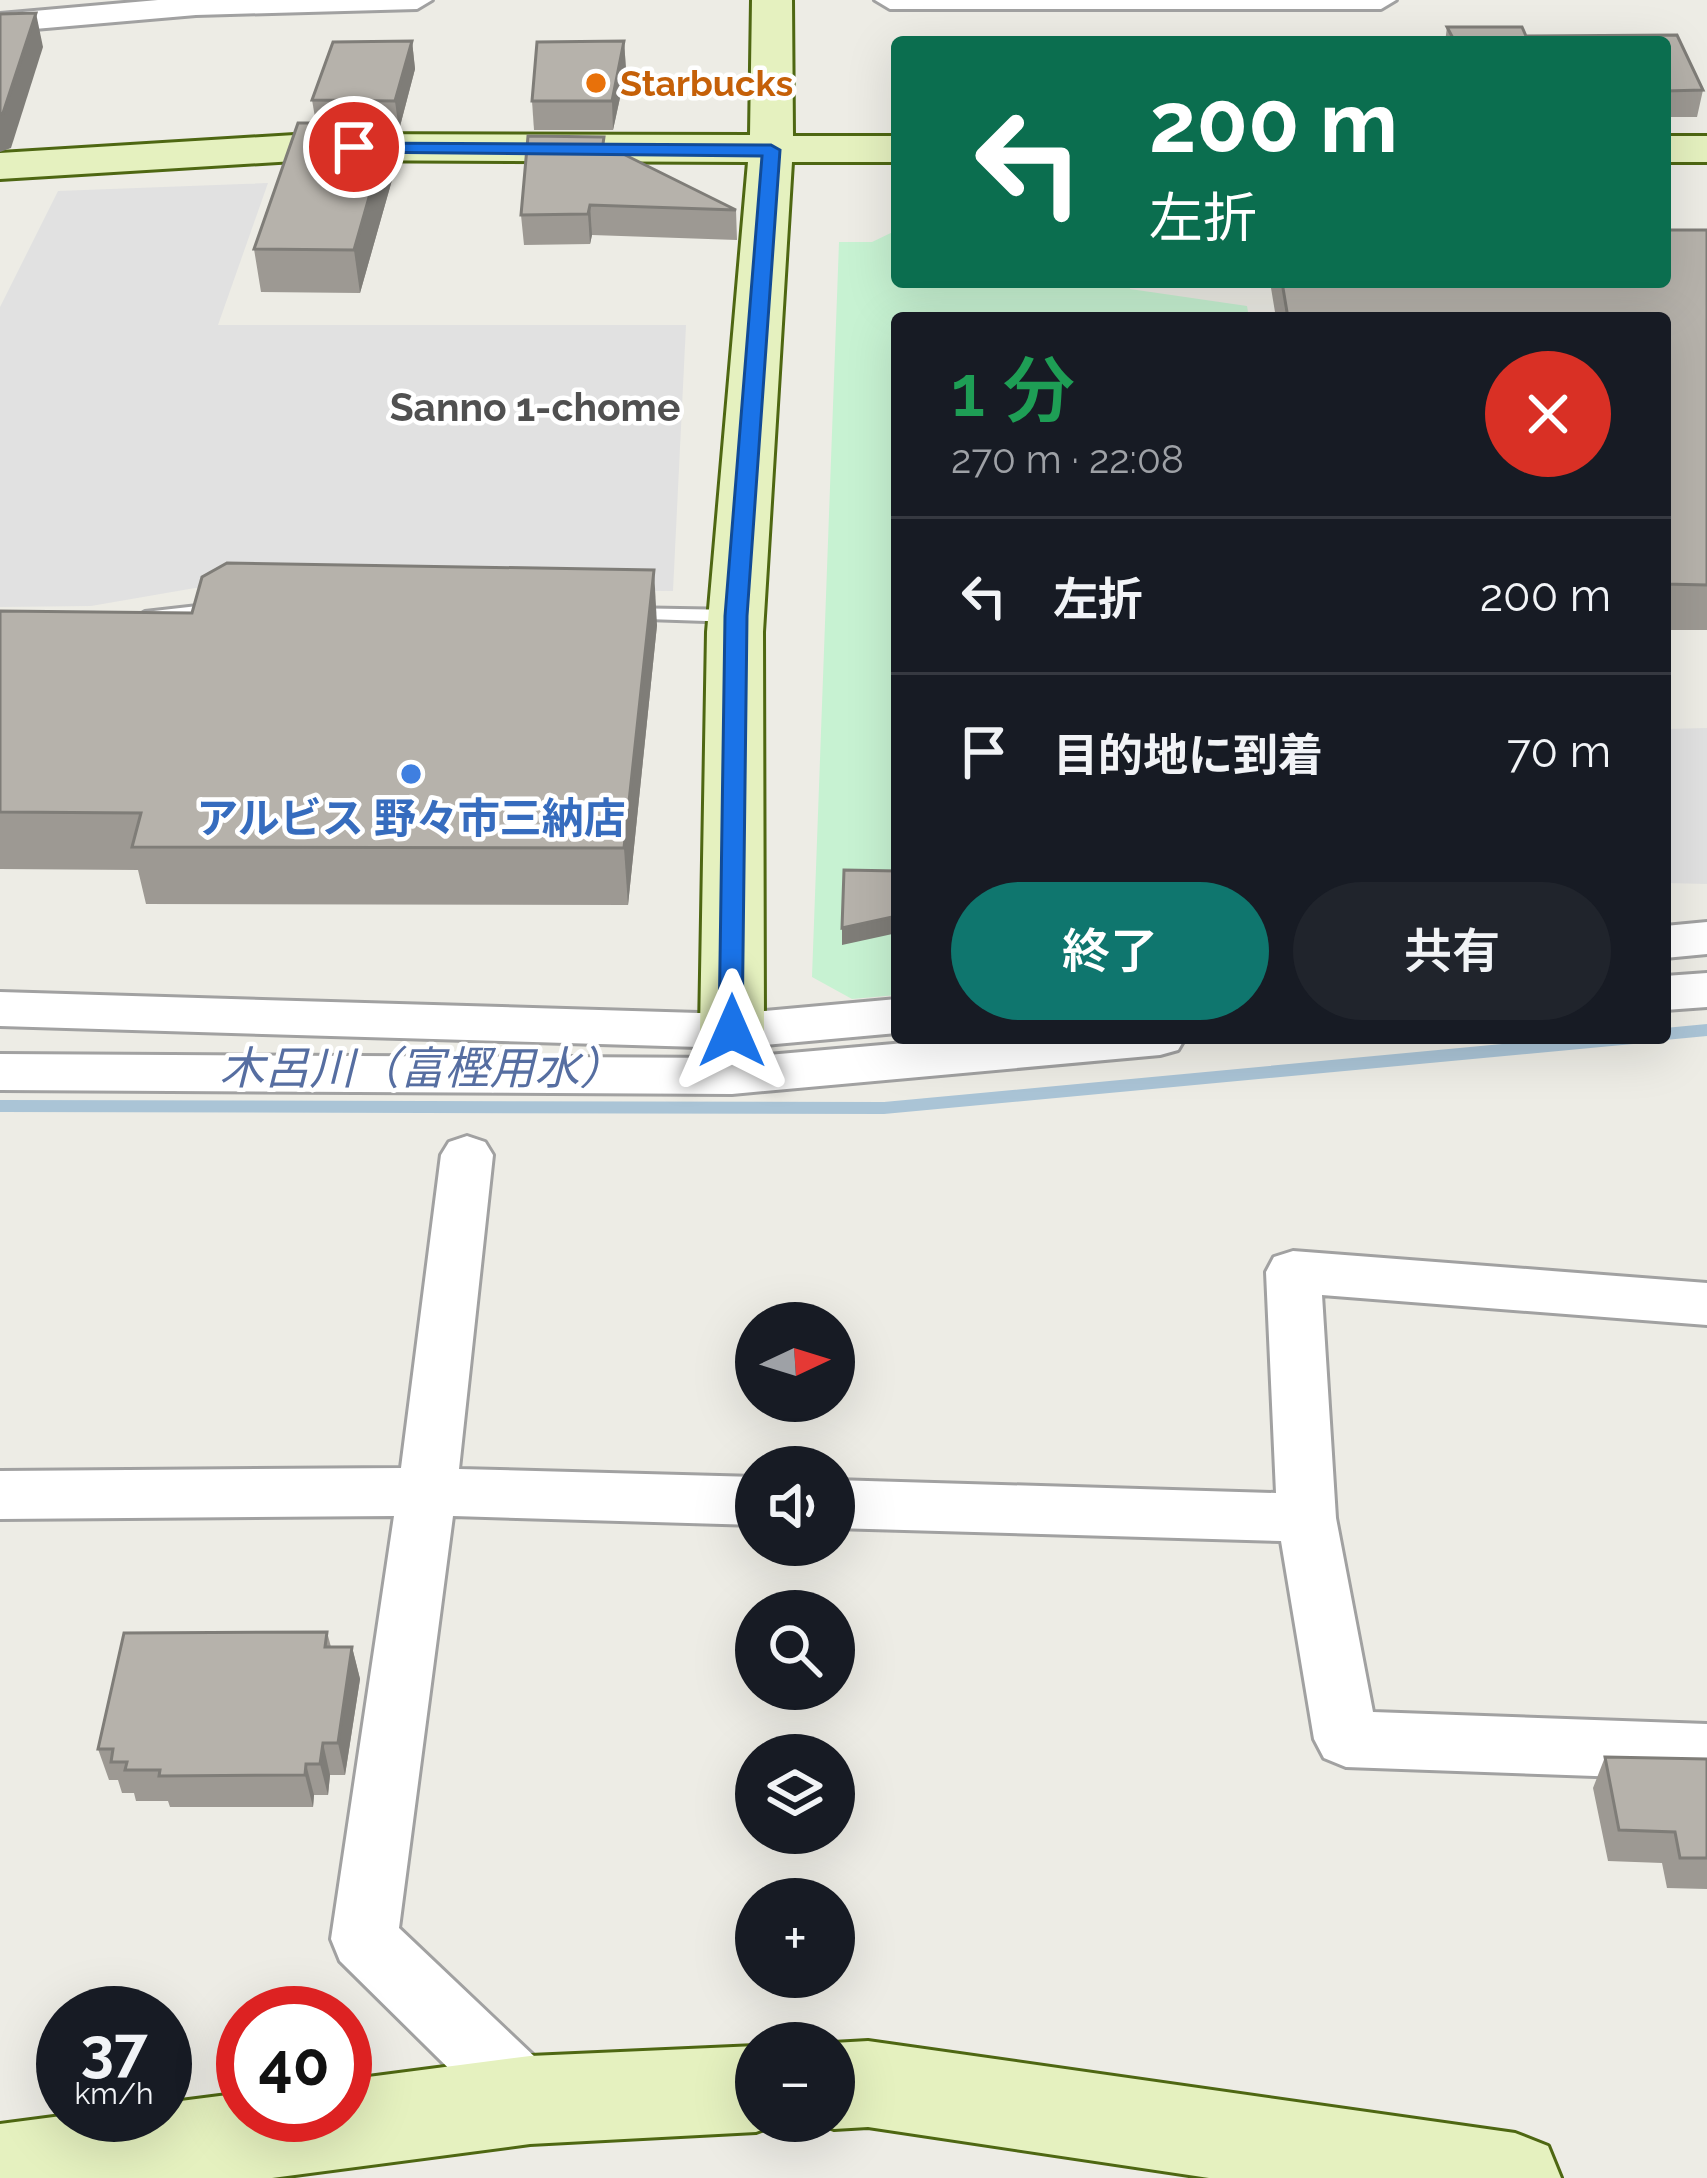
<!DOCTYPE html>
<html lang="ja">
<head>
<meta charset="utf-8">
<style>
	:root { --surface:#171b24; --page:#20242c; --text:#f1f3f6; --muted:#9ea1a6; --line:#363941; --accent:#0f766e }
	body { margin:0; font-family:Raleway,"Noto Sans JP",sans-serif; background:var(--page); color:var(--text); height:100vh; display:flex; flex-direction:column; font-size:45px; white-space:nowrap }
	* { box-sizing:border-box; margin:0 }
	p { font-size:39px; color:var(--muted) }
	.icon { flex:none; width:66px; height:66px; fill:none; stroke:currentColor; stroke-width:2; stroke-linecap:round; stroke-linejoin:round }
	.map { position:relative; flex:1; overflow:hidden }
	.side { position:absolute; left:891px; top:312px; width:780px; height:732px; display:flex; flex-direction:column; background:var(--surface); border-radius:12px; box-shadow:0 12px 48px #0002 }
	.side>* { flex:none }
	.banner { position:absolute; left:891px; top:36px; width:780px; height:252px; border-radius:12px; box-shadow:0 12px 48px #0002; background:#0b6e4f; color:#fff; overflow:hidden }
	.needle { width:78px; rotate:86deg }
	.fabs { position:absolute; left:735px; top:1302px; display:grid; gap:24px }
	.fabs a { display:grid; place-items:center; width:120px; height:120px; border-radius:50%; background:var(--surface); box-shadow:0 12px 48px #0002; font-size:60px }
	.speed { position:absolute; left:36px; top:1986px; display:flex; gap:24px; font-size:60px; font-weight:700; text-align:center }
	.speed>* { display:grid; place-content:center; width:156px; height:156px; border-radius:50%; background:var(--surface); box-shadow:0 12px 48px #0002; line-height:1 }
	.speed small { font-size:30px; font-weight:400 }
	.speed .limit { border:18px solid #d22; background:#fff; color:#111 }
	.pin { position:absolute; display:grid; place-items:center; width:102px; height:102px; color:#fff; margin:-51px; border:6px solid #fff; border-radius:50%; box-shadow:0 3px 12px #0007 }
	.me { position:absolute; width:132px; margin:-66px; rotate:0deg; stroke-linejoin:round; filter:drop-shadow(0 0 9px #0008) }
	.turn { display:flex; align-items:center; gap:42px; height:252px; padding:0 60px; font-size:54px }
	.turn .icon { width:156px; height:156px; stroke-width:2.5 }
	.turn b { display:block; font-size:84px; line-height:102px }
	.round { display:grid; place-items:center; flex:none; width:126px; height:126px; border-radius:63px; background:var(--page) }
	.summary { display:flex; align-items:center; justify-content:space-between; height:204px; padding:0 60px }
	h1 { font-size:72px; font-weight:600; line-height:90px; color:#1e9e55 }
	.primary-button { display:flex; gap:24px; margin-top:auto; padding:24px 60px }
	.primary-button a { flex:1; height:138px; border-radius:72px; background:var(--accent); color:#fff; font-size:48px; font-weight:600; line-height:138px; text-align:center }
	.primary-button a+a { background:var(--page); color:var(--text) }
	ul { padding:0; list-style:none }
	li { display:flex; align-items:center; gap:36px; height:156px; padding:0 60px; border-top:3px solid var(--line) }
	li div { flex:1 }
	li b { display:block; font-size:45px }
	li em { font-style:normal }
	.map>svg:first-child { display:block }
	.park { fill:#c7f2d2 }
	.parking { fill:#e1e1e1 }
	.lines { fill:none; stroke-linecap:round; stroke-linejoin:round }
	.stream { fill:#aac4d6; fill-rule:evenodd }
	.lane-casing { stroke:#a1a1a1; stroke-width:6 }
	.street-casing { stroke:#a1a1a1; stroke-width:6 }
	.secondary-casing { stroke:#4e6712; stroke-width:6 }
	.lane { fill:#fff; fill-rule:evenodd }
	.street { fill:#fff; fill-rule:evenodd }
	.secondary { fill:#e5f1bf; fill-rule:evenodd }
	.wall { fill:#9d9993 }
	.shaded-wall { fill:#7f7d78 }
	.building { fill:#b6b2ab; stroke:#7f7d78; stroke-width:3 }
	.route { fill:#1a73e8; stroke:#114b97; stroke-width:3 }
	.food-dot { fill:#e8710a; stroke:#fff; stroke-width:4.5 }
	.shop-dot { fill:#3f7fe0; stroke:#fff; stroke-width:4.5 }
	.labels { text-anchor:middle; stroke-width:9; stroke-linejoin:round; paint-order:stroke }
	.far-food-label { font-size:36px; font-weight:bold; fill:#c56008; stroke:#fff; text-anchor:start }
	.far-neighbourhood-label { font-size:39px; font-weight:bold; fill:#505050; stroke:#fff }
	.shop-label { font-size:42px; font-weight:bold; fill:#366cbe; stroke:#fff }
	.water-label { font-size:45px; font-style:italic; fill:#566ea1; stroke:#fff }
</style>
</head>
<body>
<div class="map">
<svg width="1707" height="2178" viewBox="0 0 1707 2178">
	<rect width="100%" height="100%" fill="#edece5"/>
	<path class="park" d="M 897,230 L 897,282 L 1129,282 L 1130,289 L 1247,306 L 1249,318 L 897,318 L 897,995 L 852,999 L 812,977 L 839,242 L 872,242 Z"/>
	<g class="parking">
		<path d="M 268,183 L 218,325 L 686,325 L 673,591 L 195,588 L 91,606 L 0,607 L 0,307 L 58,191 Z"/>
		<path d="M 1707,728 L 1707,884 L 1665,883 L 1665,729 Z"/>
	</g>
	<g class="lines">
		<g class="stream">
			<path d="M 1707,1024 L 1707,1036 L 1665,1040 L 1659,1038 L 1665,1038 L 1665,1028 Z"/>
			<path d="M 1567,1038 L 1642,1038 L 1633,1044 L 884,1114 L 0,1112 L 0,1100 L 884,1102 Z"/>
		</g>
		<defs>
			<g id="lane">
				<path d="M 224,603 L 231,605 L 231,613 L 145,624 L 135,618 L 145,612 Z"/>
				<path d="M 624,608 L 736,610 L 746,616 L 736,622 L 617,618 L 614,614 Z"/>
			</g>
			<g id="street">
				<path d="M 158,0 L 432,0 L 417,9 L 196,15 L 0,32 L 0,14 Z"/>
				<path d="M 875,0 L 1396,0 L 1381,9 L 890,9 Z"/>
				<path d="M 1707,922 L 1707,954 L 1665,958 L 1665,926 Z"/>
				<path d="M 1707,973 L 1707,1007 L 1665,1010 L 1665,976 Z"/>
				<path d="M 0,992 L 732,1014 L 897,999 L 897,1033 L 732,1048 L 0,1026 Z"/>
				<path d="M 962,1038 L 1185,1038 L 1178,1050 L 1160,1055 L 732,1094 L 0,1090 L 0,1054 L 732,1058 Z"/>
				<path d="M 467,1136 L 485,1142 L 493,1155 L 459,1469 L 756,1477 L 756,1525 L 453,1516 L 399,1928 L 555,2076 L 565,2100 L 555,2124 L 530,2134 L 505,2124 L 340,1961 L 331,1939 L 394,1516 L 0,1519 L 0,1471 L 401,1468 L 441,1155 L 449,1142 Z"/>
				<path d="M 1293,1251 L 1707,1283 L 1707,1325 L 1322,1295 L 1336,1518 L 1373,1712 L 1707,1724 L 1707,1780 L 1346,1767 L 1324,1758 L 1314,1739 L 1281,1541 L 834,1528 L 834,1480 L 1276,1493 L 1266,1272 L 1274,1257 Z"/>
			</g>
			<g id="secondary">
				<path d="M 752,0 L 792,0 L 793,136 L 897,136 L 897,162 L 792,162 L 763,632 L 764,1031 L 755,1047 L 732,1053 L 709,1047 L 700,1031 L 707,632 L 748,162 L 311,160 L 0,179 L 0,153 L 311,134 L 750,135 Z"/>
				<rect x="1665" y="136" width="42" height="26"/>
				<path d="M 868,2041 L 1515,2133 L 1548,2146 L 1561,2178 L 1209,2178 L 868,2127 L 834,2129 L 813,2121 L 834,2121 L 833,2043 Z"/>
				<path d="M 756,2046 L 756,2121 L 785,2121 L 756,2132 L 530,2144 L 272,2178 L 0,2178 L 0,2124 L 69,2115 L 165,2115 L 165,2103 L 243,2093 L 243,2115 L 345,2115 L 345,2080 L 530,2056 Z"/>
			</g>
		</defs>
		<use href="#lane" class="lane-casing"/>
		<use href="#street" class="street-casing"/>
		<use href="#secondary" class="secondary-casing"/>
		<use href="#lane" class="lane"/>
		<use href="#street" class="street"/>
		<use href="#secondary" class="secondary"/>
	</g>
	<g class="wall">
		<path d="M 1447,27 L 1522,27 L 1526,36 L 1677,35 L 1703,90 L 1697,117 L 1665,117 L 1665,42 L 1445,42 Z"/>
		<path d="M 412,41 L 415,69 L 399,130 L 385,130 L 392,180 L 360,293 L 261,292 L 254,249 L 316,123 L 312,100 Z"/>
		<path d="M 624,41 L 626,70 L 613,130 L 534,130 L 532,101 Z"/>
		<path d="M 605,145 L 736,210 L 737,240 L 592,235 L 590,244 L 524,245 L 521,215 Z"/>
		<path d="M 1707,230 L 1707,630 L 1665,630 L 1665,318 L 1276,318 L 1270,282 L 1665,282 Z"/>
		<path d="M 0,611 L 657,625 L 628,905 L 146,904 L 138,870 L 0,869 Z"/>
		<path d="M 327,1632 L 331,1647 L 352,1647 L 360,1679 L 345,1775 L 330,1775 L 328,1795 L 314,1795 L 313,1807 L 170,1807 L 168,1801 L 136,1801 L 134,1793 L 122,1793 L 118,1780 L 109,1780 L 98,1749 Z"/>
		<path d="M 1605,1757 L 1707,1759 L 1707,1889 L 1667,1888 L 1662,1863 L 1608,1861 L 1593,1788 Z"/>
	</g>
	<g class="shaded-wall">
		<path d="M 36,13 L 43,47 L 11,148 L 0,152 L 0,114 Z"/>
		<path d="M 412,41 L 415,69 L 399,130 L 395,101 Z"/>
		<path d="M 624,41 L 626,70 L 613,130 L 612,101 Z"/>
		<path d="M 384,123 L 392,180 L 360,293 L 354,250 Z"/>
		<path d="M 590,205 L 592,235 L 590,244 L 588,214 Z"/>
		<path d="M 654,570 L 657,625 L 628,905 L 624,848 Z"/>
		<path d="M 897,916 L 897,933 L 842,945 L 842,928 Z"/>
		<path d="M 352,1647 L 360,1679 L 345,1775 L 338,1743 Z"/>
		<path d="M 323,1743 L 330,1775 L 328,1795 L 320,1764 Z"/>
		<path d="M 306,1764 L 314,1795 L 313,1807 L 305,1775 Z"/>
	</g>
	<g class="building">
		<path d="M 36,13 L 3,113 L 0,114 L 0,14 Z"/>
		<path d="M 1447,27 L 1522,27 L 1526,36 L 1677,35 L 1703,90 L 1665,91 L 1665,42 L 1455,42 Z"/>
		<path d="M 412,41 L 395,101 L 312,100 L 333,42 Z"/>
		<path d="M 624,41 L 612,101 L 532,101 L 537,42 Z"/>
		<path d="M 298,123 L 384,123 L 380,138 L 386,138 L 354,250 L 254,249 Z"/>
		<path d="M 528,136 L 604,137 L 603,144 L 736,210 L 590,205 L 588,214 L 521,215 Z"/>
		<path d="M 1665,230 L 1707,230 L 1707,585 L 1665,584 L 1665,318 L 1288,318 L 1282,282 L 1665,282 Z"/>
		<path d="M 227,563 L 654,570 L 624,848 L 132,847 L 141,813 L 0,812 L 0,611 L 192,613 L 202,577 Z"/>
		<path d="M 844,870 L 897,871 L 897,916 L 842,928 Z"/>
		<path d="M 327,1632 L 325,1647 L 352,1647 L 338,1743 L 323,1743 L 320,1764 L 306,1764 L 305,1775 L 159,1776 L 160,1770 L 125,1770 L 127,1762 L 111,1762 L 113,1749 L 98,1749 L 124,1633 Z"/>
		<path d="M 1605,1757 L 1707,1759 L 1707,1858 L 1680,1858 L 1675,1832 L 1619,1830 Z"/>
	</g>
	<path class="route" d="M 348,143 L 771,145 L 780,150 L 747,616 L 742,1038 L 732,1041 L 719,1031 L 725,616 L 762,156 L 354,152 L 348,151 Z"/>
	<circle class="food-dot" cx="596" cy="83" r="12"/>
	<circle class="shop-dot" cx="411" cy="774" r="12"/>
	<g class="labels">
		<g class="far-food-label">
			<text x="620" y="96">Starbucks</text>
		</g>
		<g class="far-neighbourhood-label">
			<text x="535" y="421">Sanno 1-chome</text>
		</g>
		<g class="shop-label">
			<text x="411" y="833">アルビス 野々市三納店</text>
		</g>
		<g class="water-label">
			<text x="422" y="1084">木呂川（富樫用水）</text>
		</g>
	</g>
</svg>
<div class="fabs">
<a><svg class="needle" viewBox="-14 -14 28 28"><path d="M0-13l5 13h-10z" fill="#e53935"/><path d="M0 13l5-13h-10z" fill="#9ea1a6"/></svg></a>
<a><svg class="icon" aria-label="sound" viewBox="0 0 24 24"><path d="M4 9h4l5-4v14l-5-4H4zM17 9q2 3 0 6"/></svg></a>
<a><svg class="icon" aria-label="search" viewBox="0 0 24 24"><circle cx="10" cy="10" r="6"/><path d="M15 15l6 6"/></svg></a>
<a><svg class="icon" aria-label="layers" viewBox="0 0 24 24"><path d="M12 4l9 5-9 5-9-5zM3 14l9 5 9-5"/></svg></a>
<a>+</a>
<a>−</a>
</div>
<div class="speed"><div>37<small>km/h</small></div><div class="limit">40</div></div>
<div class="pin" style="left:354px;top:147px;background:#d93025"><svg class="icon" aria-label="arrive" viewBox="0 0 24 24"><path d="M6 21V4h12l-3 4 3 4H6"/></svg></div>
<svg class="me" style="left:732px;top:1031px" viewBox="-20 -20 40 40"><path d="M0-17L14 15 0 8-14 15z" fill="#1a73e8" stroke="#fff" stroke-width="4"/></svg>
<div class="banner">
<div class="turn"><svg class="icon" aria-label="left" viewBox="0 0 24 24"><path d="M17 20v-9H6M10 6l-5 5 5 5"/></svg><div><b>200 m</b>左折</div></div>
</div>
<section class="side">
<div class="summary"><div><h1>1 分</h1><p>270 m · 22:08</p></div><a class="round" style="background:#d93025;color:#fff"><svg class="icon" aria-label="close" viewBox="0 0 24 24"><path d="M6 6l12 12M18 6L6 18"/></svg></a></div>
<ul>
<li><svg class="icon" aria-label="left" viewBox="0 0 24 24"><path d="M17 20v-9H6M10 6l-5 5 5 5"/></svg><div><b>左折</b></div><em>200 m</em></li>
<li><svg class="icon" aria-label="arrive" viewBox="0 0 24 24"><path d="M6 21V4h12l-3 4 3 4H6"/></svg><div><b>目的地に到着</b></div><em>70 m</em></li>
</ul>
<div class="primary-button"><a>終了</a><a>共有</a></div>
</section>
</div>
</body>
</html>
